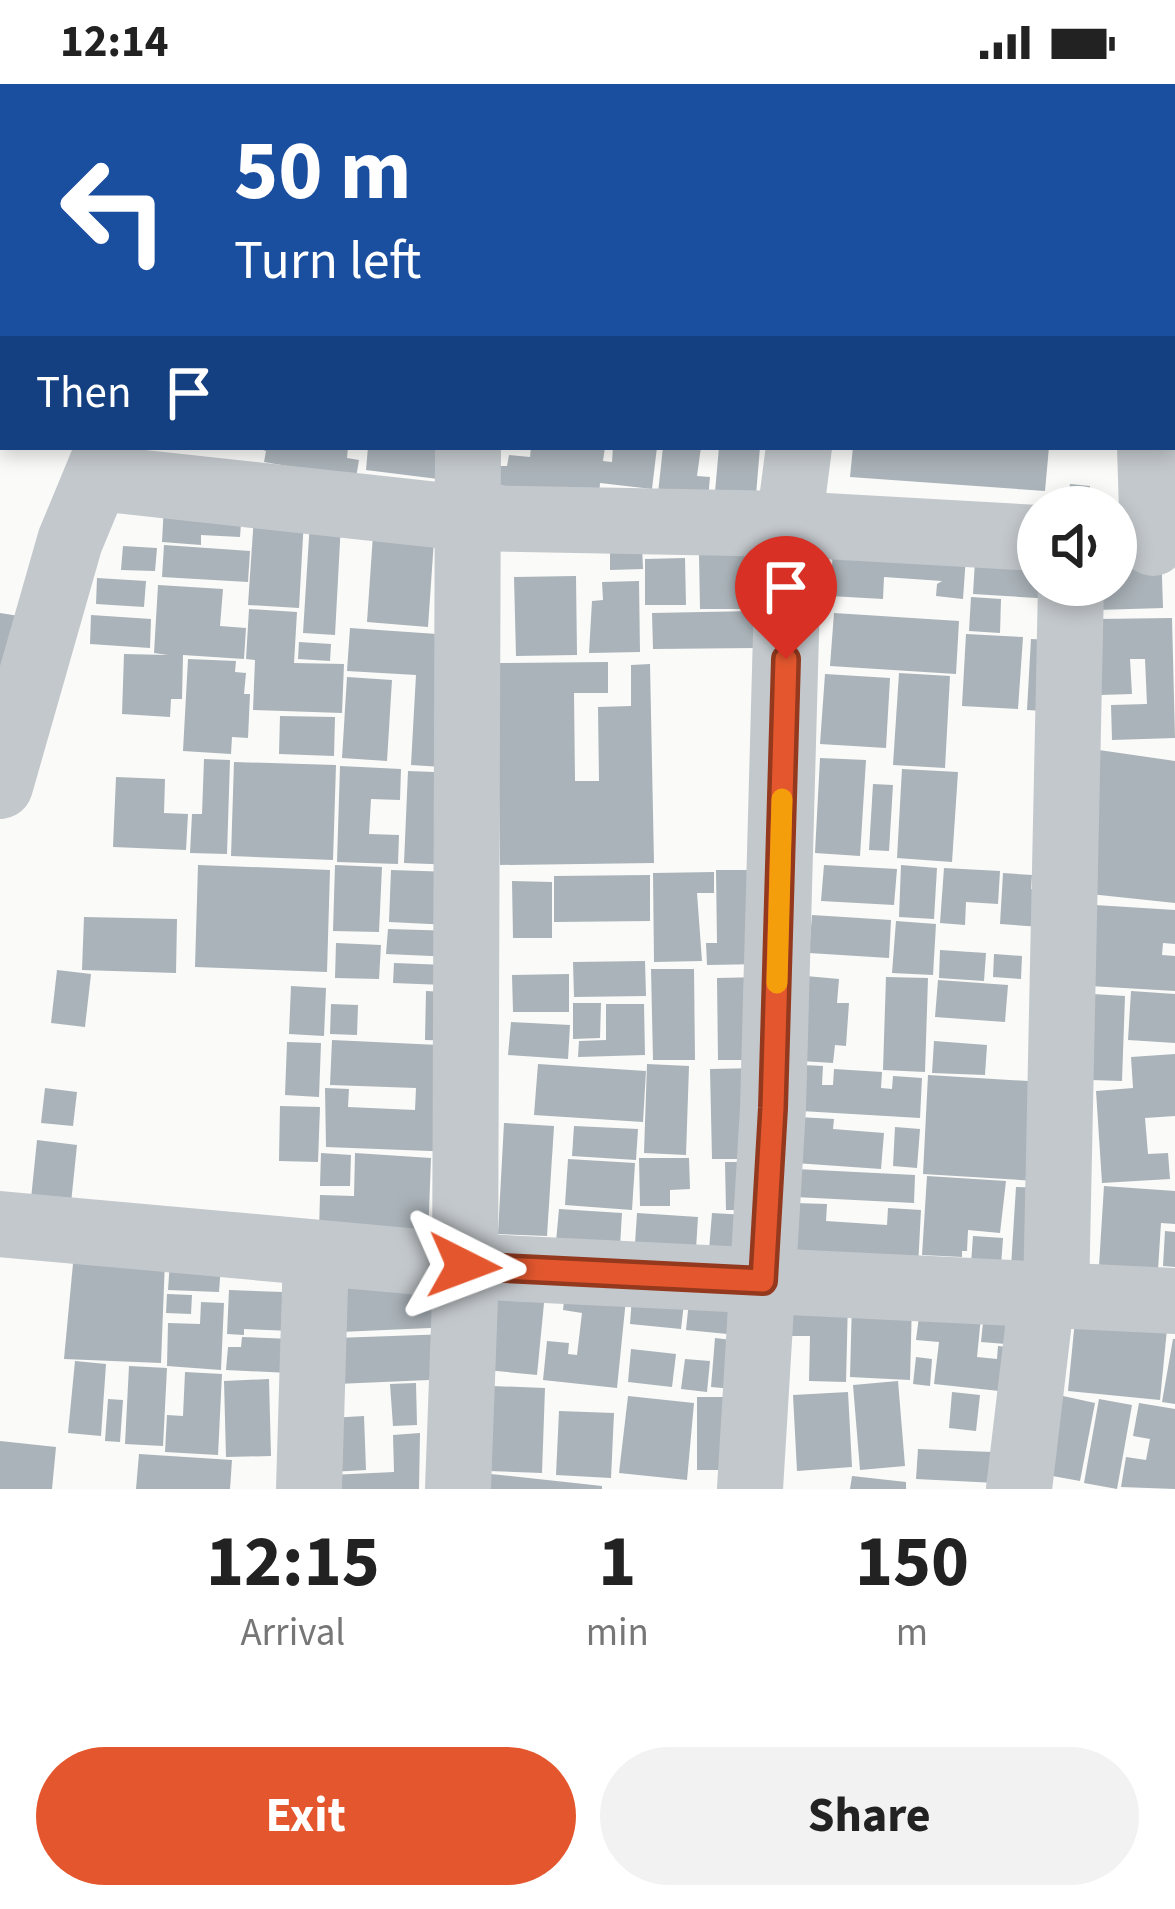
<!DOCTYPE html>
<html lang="en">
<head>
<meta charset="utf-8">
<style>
	:root { --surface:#fff; --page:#f2f2f2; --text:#222; --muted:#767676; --accent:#e4572e }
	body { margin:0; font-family:"Source Sans 3",sans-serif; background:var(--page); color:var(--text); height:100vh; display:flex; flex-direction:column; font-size:45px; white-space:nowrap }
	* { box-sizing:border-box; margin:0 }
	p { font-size:39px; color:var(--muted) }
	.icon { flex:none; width:66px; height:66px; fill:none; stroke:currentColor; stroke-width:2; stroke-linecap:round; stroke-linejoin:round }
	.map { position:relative; height:1405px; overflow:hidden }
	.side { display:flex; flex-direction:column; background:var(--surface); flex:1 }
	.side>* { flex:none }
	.guide { position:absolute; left:0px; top:0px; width:1176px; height:366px; box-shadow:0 6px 18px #0003; background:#1a4fa0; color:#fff; overflow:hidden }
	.tools { position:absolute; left:1017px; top:402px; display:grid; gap:24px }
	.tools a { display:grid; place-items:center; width:120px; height:120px; border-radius:50%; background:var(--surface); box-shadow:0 6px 18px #0003; font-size:60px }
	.pin { position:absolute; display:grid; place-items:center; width:102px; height:102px; color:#fff; margin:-123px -51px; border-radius:50% 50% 50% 0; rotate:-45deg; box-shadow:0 0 12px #0007 }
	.pin .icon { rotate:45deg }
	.me { position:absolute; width:132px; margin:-66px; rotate:93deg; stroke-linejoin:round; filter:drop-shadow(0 0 9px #0008) }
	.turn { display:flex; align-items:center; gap:42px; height:252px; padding:0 36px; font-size:54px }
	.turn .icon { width:156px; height:156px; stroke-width:2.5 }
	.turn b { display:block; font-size:84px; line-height:102px }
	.then { display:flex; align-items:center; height:114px; padding:0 36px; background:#0003; gap:24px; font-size:45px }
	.eta { display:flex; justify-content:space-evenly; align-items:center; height:204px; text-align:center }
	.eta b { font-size:72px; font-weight:700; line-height:84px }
	.primary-button { display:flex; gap:24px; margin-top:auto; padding:24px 36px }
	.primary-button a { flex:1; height:138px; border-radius:72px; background:var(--accent); color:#fff; font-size:48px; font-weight:700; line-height:138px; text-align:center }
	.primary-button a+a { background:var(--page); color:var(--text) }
	.status { display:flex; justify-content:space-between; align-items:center; height:84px; padding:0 60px; background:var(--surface); direction:ltr }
	.status svg { height:33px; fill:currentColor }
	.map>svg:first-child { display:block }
	.building { fill:#aab3b9 }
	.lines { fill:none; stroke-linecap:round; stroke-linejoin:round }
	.minor { stroke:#c3c8cc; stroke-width:66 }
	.route-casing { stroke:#94391e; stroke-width:30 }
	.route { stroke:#e4572e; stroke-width:21 }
	.slow { stroke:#f59e0b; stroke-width:21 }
</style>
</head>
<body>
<div class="status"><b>12:14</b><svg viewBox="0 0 49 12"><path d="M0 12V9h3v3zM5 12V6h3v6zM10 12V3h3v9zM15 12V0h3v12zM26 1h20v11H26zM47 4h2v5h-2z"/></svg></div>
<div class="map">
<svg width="1175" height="1405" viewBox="0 0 1175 1405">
	<rect width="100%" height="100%" fill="#fafaf8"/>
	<g class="building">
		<path d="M 254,363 L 348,363 L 347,374 L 359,376 L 356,394 L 264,378 L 266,367 Z"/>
		<path d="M 368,363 L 458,363 L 454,397 L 366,386 Z"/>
		<path d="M 531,363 L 605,363 L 603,377 L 612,378 L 613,363 L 657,363 L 652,405 L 600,399 L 599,412 L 497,401 L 499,382 L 507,382 L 509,371 L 530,373 Z"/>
		<path d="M 663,363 L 701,363 L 697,392 L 710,393 L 708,415 L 658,409 Z"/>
		<path d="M 719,363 L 760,363 L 756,411 L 715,408 Z"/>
		<path d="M 853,363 L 1049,363 L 1045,407 L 850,393 Z"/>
		<path d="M 1070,400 L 1090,402 L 1088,423 L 1067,423 Z"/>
		<path d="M 164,421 L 242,426 L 240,453 L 201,451 L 201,461 L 162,458 Z"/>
		<path d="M 254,432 L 304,435 L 299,524 L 248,521 Z"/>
		<path d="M 310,437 L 341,439 L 335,551 L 303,549 Z"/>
		<path d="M 834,450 L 967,458 L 963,515 L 936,512 L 937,500 L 942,497 L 884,493 L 883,515 L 830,512 Z"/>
		<path d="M 373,451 L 434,456 L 428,543 L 367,538 Z"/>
		<path d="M 976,460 L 1038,464 L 1038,501 L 1070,516 L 973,510 Z"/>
		<path d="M 164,461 L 250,467 L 248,498 L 162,493 Z"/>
		<path d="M 642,461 L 643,485 L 610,486 L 610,462 Z"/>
		<path d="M 1161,461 L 1163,524 L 1097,526 L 1096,501 L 1116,501 L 1116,462 Z"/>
		<path d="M 123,462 L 157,464 L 155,487 L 121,486 Z"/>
		<path d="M 754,468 L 755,525 L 700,525 L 699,470 Z"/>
		<path d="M 685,474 L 686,521 L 645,521 L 645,475 Z"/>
		<path d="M 576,492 L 577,571 L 516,572 L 514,493 Z"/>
		<path d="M 97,494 L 146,497 L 144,523 L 96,520 Z"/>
		<path d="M 639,497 L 640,568 L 589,569 L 592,517 L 603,516 L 602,498 Z"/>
		<path d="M 158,501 L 223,505 L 220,542 L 246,544 L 244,575 L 183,571 L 182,615 L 171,615 L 170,633 L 122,630 L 124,570 L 168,571 L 154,569 Z"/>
		<path d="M 971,513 L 1001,515 L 1000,549 L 969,547 Z"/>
		<path d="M 249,525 L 297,528 L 294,579 L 344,580 L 342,629 L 253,626 L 255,576 L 246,575 Z"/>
		<path d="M 754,527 L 755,564 L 653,565 L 652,529 Z"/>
		<path d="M 0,529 L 19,532 L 0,623 Z"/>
		<path d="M 834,529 L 959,537 L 956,590 L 830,582 Z"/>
		<path d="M 91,531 L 151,535 L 150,564 L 90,560 Z"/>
		<path d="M 1172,534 L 1175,654 L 1112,656 L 1111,621 L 1147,620 L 1145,575 L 1130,575 L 1132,610 L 1100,611 L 1097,535 Z"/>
		<path d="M 350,544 L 466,552 L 458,684 L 411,681 L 416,591 L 347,587 Z"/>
		<path d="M 966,550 L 1023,553 L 1018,625 L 962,622 Z"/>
		<path d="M 1031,555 L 1068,557 L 1063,628 L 1027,626 Z"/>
		<path d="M 299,558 L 331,560 L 330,577 L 298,575 Z"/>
		<path d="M 188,575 L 236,577 L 235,588 L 246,589 L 244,610 L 250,610 L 248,654 L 232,653 L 231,670 L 183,667 Z"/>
		<path d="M 608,578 L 608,609 L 574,609 L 575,697 L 599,697 L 598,623 L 631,622 L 631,581 L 650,580 L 654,779 L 500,781 L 497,579 Z"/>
		<path d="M 899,589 L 950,592 L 945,684 L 893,681 Z"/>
		<path d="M 825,590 L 890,594 L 886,664 L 820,660 Z"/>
		<path d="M 347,593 L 392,596 L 387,677 L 342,674 Z"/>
		<path d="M 280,632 L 335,633 L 334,672 L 279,670 Z"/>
		<path d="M 1092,665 L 1175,677 L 1175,819 L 1090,810 Z"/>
		<path d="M 820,674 L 866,676 L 860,772 L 815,769 Z"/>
		<path d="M 204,675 L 230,676 L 227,770 L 190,769 L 192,730 L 202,730 Z"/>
		<path d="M 234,678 L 336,681 L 333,776 L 231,772 Z"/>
		<path d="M 340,682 L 401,685 L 400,716 L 371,715 L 369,750 L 399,751 L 398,780 L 337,778 Z"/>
		<path d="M 902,685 L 958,688 L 952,778 L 897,774 Z"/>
		<path d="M 408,687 L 460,689 L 456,781 L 404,779 Z"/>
		<path d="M 116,693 L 165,695 L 164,729 L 188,730 L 186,766 L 113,763 Z"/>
		<path d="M 873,700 L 893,701 L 889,767 L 869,766 Z"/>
		<path d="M 198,781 L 330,786 L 327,888 L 195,883 Z"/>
		<path d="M 335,781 L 382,783 L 379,848 L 333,847 Z"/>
		<path d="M 824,781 L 897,785 L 894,821 L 821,817 Z"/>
		<path d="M 901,781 L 937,784 L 934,835 L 899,833 Z"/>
		<path d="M 944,784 L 1000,787 L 998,820 L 966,818 L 965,841 L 940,839 Z"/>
		<path d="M 391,786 L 452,788 L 450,841 L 389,838 Z"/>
		<path d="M 716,786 L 766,786 L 768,880 L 707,881 L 706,859 L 717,859 Z"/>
		<path d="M 714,788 L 714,809 L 697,809 L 702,877 L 654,878 L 653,789 Z"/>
		<path d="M 1003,789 L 1032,791 L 1031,805 L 1058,807 L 1056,844 L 1000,840 Z"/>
		<path d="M 650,791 L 650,837 L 554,838 L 554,792 Z"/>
		<path d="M 512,797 L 552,798 L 552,854 L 513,854 Z"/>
		<path d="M 1095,821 L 1175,826 L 1175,860 L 1163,859 L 1162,871 L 1175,872 L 1175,907 L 1090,902 Z"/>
		<path d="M 812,831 L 891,836 L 889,874 L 809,869 Z"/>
		<path d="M 84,833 L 177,835 L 176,889 L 82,886 Z"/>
		<path d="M 896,837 L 936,840 L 933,891 L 892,889 Z"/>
		<path d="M 388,845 L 456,847 L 454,873 L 386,870 Z"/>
		<path d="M 336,859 L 381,861 L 379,895 L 335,894 Z"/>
		<path d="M 940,866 L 986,869 L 984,897 L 939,894 Z"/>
		<path d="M 994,870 L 1022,872 L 1021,895 L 993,893 Z"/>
		<path d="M 645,877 L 646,912 L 574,913 L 573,878 Z"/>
		<path d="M 394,879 L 446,881 L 445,901 L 393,899 Z"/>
		<path d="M 651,885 L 694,885 L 695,976 L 653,976 Z"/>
		<path d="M 57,886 L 91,890 L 85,943 L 51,939 Z"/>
		<path d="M 569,890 L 569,928 L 513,928 L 512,891 Z"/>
		<path d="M 806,892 L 839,895 L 837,919 L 849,919 L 846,962 L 835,961 L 833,979 L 801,977 Z"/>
		<path d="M 763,893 L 764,976 L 718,976 L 717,894 Z"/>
		<path d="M 886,893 L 928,894 L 925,988 L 883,986 Z"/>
		<path d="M 938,896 L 1008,901 L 1005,938 L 935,933 Z"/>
		<path d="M 291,902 L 326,904 L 324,952 L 289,950 Z"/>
		<path d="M 426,907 L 463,909 L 461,957 L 425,956 Z"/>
		<path d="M 1131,907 L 1175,910 L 1175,959 L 1128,956 Z"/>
		<path d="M 1093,910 L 1125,912 L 1122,997 L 1091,996 Z"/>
		<path d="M 573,919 L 601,919 L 600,954 L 573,955 Z"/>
		<path d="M 331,920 L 358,921 L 357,951 L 330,950 Z"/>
		<path d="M 606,920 L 644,920 L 645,971 L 578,973 L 579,957 L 606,956 Z"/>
		<path d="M 511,938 L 570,941 L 568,975 L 508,971 Z"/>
		<path d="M 332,956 L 460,962 L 456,1068 L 326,1063 L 325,1004 L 349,1005 L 348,1023 L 415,1026 L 416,1004 L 330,1001 Z"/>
		<path d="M 934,957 L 987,961 L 985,991 L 932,989 Z"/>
		<path d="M 287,958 L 321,959 L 319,1013 L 285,1011 Z"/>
		<path d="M 1175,970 L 1175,1032 L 1145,1034 L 1148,1070 L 1168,1069 L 1170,1095 L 1102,1099 L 1096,1007 L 1133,1004 L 1131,973 Z"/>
		<path d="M 538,980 L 646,987 L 643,1038 L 534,1031 Z"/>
		<path d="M 647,980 L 689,982 L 686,1071 L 644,1069 Z"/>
		<path d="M 803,981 L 823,982 L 822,1001 L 833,1001 L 834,985 L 882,988 L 881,1004 L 892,1005 L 893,992 L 922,994 L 920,1034 L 801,1027 Z"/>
		<path d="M 760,984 L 762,1075 L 712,1075 L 710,985 Z"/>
		<path d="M 928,991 L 1060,999 L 1054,1098 L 923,1090 Z"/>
		<path d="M 45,1004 L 77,1008 L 73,1042 L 41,1039 Z"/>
		<path d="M 280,1022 L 320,1023 L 318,1078 L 279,1077 Z"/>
		<path d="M 798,1033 L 834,1035 L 833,1045 L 884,1049 L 881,1085 L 795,1079 Z"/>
		<path d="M 504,1039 L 554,1042 L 547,1152 L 498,1150 Z"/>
		<path d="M 574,1042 L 638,1045 L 636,1076 L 572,1072 Z"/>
		<path d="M 895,1043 L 920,1045 L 917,1084 L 893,1082 Z"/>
		<path d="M 37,1056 L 77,1061 L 71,1119 L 31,1115 Z"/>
		<path d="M 321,1069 L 351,1071 L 350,1102 L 320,1102 Z"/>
		<path d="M 355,1069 L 431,1074 L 428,1154 L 319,1148 L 320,1111 L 354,1112 Z"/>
		<path d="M 639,1074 L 689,1074 L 690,1105 L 670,1106 L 670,1122 L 640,1122 Z"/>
		<path d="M 568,1075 L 635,1079 L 632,1126 L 565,1121 Z"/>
		<path d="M 725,1078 L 758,1078 L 759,1126 L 726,1126 Z"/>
		<path d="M 796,1085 L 915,1091 L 914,1119 L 795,1113 Z"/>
		<path d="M 927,1092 L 1006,1097 L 1000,1149 L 968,1146 L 967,1167 L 962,1167 L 962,1173 L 922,1171 Z"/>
		<path d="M 1104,1102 L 1175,1107 L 1175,1140 L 1161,1139 L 1158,1186 L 1099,1182 Z"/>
		<path d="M 1016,1103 L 1051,1104 L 1045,1186 L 1011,1183 Z"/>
		<path d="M 795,1119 L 827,1120 L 826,1137 L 887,1141 L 888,1124 L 921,1126 L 918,1183 L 792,1175 Z"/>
		<path d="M 559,1125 L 622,1129 L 620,1162 L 556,1158 Z"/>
		<path d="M 637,1129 L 698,1133 L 696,1165 L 635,1160 Z"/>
		<path d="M 712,1129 L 763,1132 L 760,1170 L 709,1166 Z"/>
		<path d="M 1165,1147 L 1175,1148 L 1175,1183 L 1163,1182 Z"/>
		<path d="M 973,1152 L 1003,1154 L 1001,1182 L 971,1180 Z"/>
		<path d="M 74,1169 L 165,1176 L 161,1279 L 64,1275 Z"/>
		<path d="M 170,1177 L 221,1180 L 219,1208 L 168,1206 Z"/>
		<path d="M 338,1192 L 424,1199 L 452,1243 L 340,1248 Z"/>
		<path d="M 495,1203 L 545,1209 L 537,1291 L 486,1286 Z"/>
		<path d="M 229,1206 L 311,1209 L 293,1247 L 244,1245 L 244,1251 L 227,1250 Z"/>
		<path d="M 565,1208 L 626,1215 L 617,1304 L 543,1296 L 547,1257 L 569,1259 L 568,1270 L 577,1271 L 582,1229 L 563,1226 Z"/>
		<path d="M 167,1210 L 192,1211 L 191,1230 L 166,1229 Z"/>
		<path d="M 632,1213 L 684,1219 L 681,1245 L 630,1240 Z"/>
		<path d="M 789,1214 L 848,1216 L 846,1298 L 809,1297 L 810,1252 L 788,1252 Z"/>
		<path d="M 689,1217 L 741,1223 L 738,1251 L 686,1246 Z"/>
		<path d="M 852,1217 L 912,1218 L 910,1296 L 850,1293 Z"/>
		<path d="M 921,1217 L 982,1223 L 977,1273 L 997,1275 L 998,1262 L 1033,1266 L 1027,1310 L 934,1300 L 939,1258 L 916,1256 Z"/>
		<path d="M 201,1218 L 224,1219 L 221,1286 L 167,1282 L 168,1239 L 200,1240 Z"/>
		<path d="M 985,1218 L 1029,1262 L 981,1258 Z"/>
		<path d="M 1076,1226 L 1168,1235 L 1160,1316 L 1068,1307 Z"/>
		<path d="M 450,1250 L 452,1295 L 337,1300 L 335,1254 Z"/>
		<path d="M 242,1253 L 292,1255 L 310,1290 L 226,1286 L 228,1263 L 241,1263 Z"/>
		<path d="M 715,1254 L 749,1258 L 744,1306 L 711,1303 Z"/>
		<path d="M 1173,1255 L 1175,1255 L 1175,1320 L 1162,1318 Z"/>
		<path d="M 631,1265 L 676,1270 L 672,1303 L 628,1298 Z"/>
		<path d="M 916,1273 L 932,1275 L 930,1302 L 913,1300 Z"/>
		<path d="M 685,1275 L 710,1277 L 707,1308 L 681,1305 Z"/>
		<path d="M 75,1277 L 106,1280 L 101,1352 L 68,1349 Z"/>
		<path d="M 129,1282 L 167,1284 L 163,1362 L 125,1360 Z"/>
		<path d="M 185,1288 L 222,1290 L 218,1371 L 165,1368 L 167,1331 L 183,1332 Z"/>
		<path d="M 269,1295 L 271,1372 L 226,1373 L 224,1297 Z"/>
		<path d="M 898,1297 L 905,1382 L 860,1386 L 853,1301 Z"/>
		<path d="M 416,1299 L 417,1341 L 393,1342 L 390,1300 Z"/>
		<path d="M 492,1302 L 545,1304 L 542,1389 L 489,1387 Z"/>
		<path d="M 848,1308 L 852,1383 L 797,1387 L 793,1311 Z"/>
		<path d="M 952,1308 L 980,1311 L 976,1347 L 949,1344 Z"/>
		<path d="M 628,1312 L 694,1319 L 687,1396 L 619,1389 Z"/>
		<path d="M 1063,1312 L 1095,1319 L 1080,1397 L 1047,1391 Z"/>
		<rect x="697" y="1313" width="45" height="73"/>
		<path d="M 108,1315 L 123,1316 L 120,1358 L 105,1357 Z"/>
		<path d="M 1099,1315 L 1132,1321 L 1117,1405 L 1084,1399 Z"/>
		<path d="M 1139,1319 L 1175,1325 L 1175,1405 L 1121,1403 L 1126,1373 L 1146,1376 L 1150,1355 L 1133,1352 Z"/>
		<path d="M 559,1327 L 614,1329 L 611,1394 L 556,1391 Z"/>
		<path d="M 364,1332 L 366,1386 L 331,1388 L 329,1334 Z"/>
		<path d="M 420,1349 L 419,1405 L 330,1405 L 330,1391 L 394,1388 L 393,1351 Z"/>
		<path d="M 0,1357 L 56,1363 L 52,1405 L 0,1405 Z"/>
		<path d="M 918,1365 L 1018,1369 L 1017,1400 L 916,1395 Z"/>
		<path d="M 139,1370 L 232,1376 L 230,1405 L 136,1405 Z"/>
		<path d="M 491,1390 L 602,1402 L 602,1405 L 490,1405 Z"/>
		<path d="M 852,1392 L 906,1398 L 906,1405 L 850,1405 Z"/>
	</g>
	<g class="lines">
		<g class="minor">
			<path d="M 1134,0 L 1134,3"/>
			<path d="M 245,3 L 246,0"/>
			<path d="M 482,3 L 482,0"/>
			<path d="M 844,3 L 845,0"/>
			<path d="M 1150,363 L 1153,459"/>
			<path d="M 98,394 L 465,434 L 789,440 L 1038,454"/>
			<path d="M 0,702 L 70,457 L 109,363"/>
			<path d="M 0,1140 L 464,1182 L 1175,1217"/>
			<path d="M 1056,1212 L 1071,501"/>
			<path d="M 309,1405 L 316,1169"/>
			<path d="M 458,1405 L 465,1214 L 468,363"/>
			<path d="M 750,1405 L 773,1024 L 789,440 L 799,363"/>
			<path d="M 1019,1405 L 1042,1211"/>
		</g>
	</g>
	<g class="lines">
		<defs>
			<path id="route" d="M 464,1182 L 763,1197 L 773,1024 L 786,575"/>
		</defs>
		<use href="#route" class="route-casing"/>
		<use href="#route" class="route"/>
		<path class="slow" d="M 777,899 L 782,715"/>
	</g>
</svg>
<div class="tools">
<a><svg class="icon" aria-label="sound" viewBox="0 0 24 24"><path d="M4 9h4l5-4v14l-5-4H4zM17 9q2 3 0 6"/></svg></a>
</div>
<div class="pin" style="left:786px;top:575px;background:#d93025"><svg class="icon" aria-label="arrive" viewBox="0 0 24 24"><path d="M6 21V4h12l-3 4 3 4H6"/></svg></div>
<svg class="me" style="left:464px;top:1182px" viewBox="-20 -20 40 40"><path d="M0-17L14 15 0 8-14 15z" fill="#e4572e" stroke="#fff" stroke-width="4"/></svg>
<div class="guide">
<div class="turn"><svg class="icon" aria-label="left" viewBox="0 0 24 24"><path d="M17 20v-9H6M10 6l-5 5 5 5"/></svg><div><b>50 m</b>Turn left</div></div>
<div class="then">Then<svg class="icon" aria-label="arrive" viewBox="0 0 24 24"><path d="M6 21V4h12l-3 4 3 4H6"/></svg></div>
</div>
</div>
<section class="side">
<div class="eta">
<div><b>12:15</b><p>Arrival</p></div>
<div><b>1</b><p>min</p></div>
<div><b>150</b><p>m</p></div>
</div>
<div class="primary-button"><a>Exit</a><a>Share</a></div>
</section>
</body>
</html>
